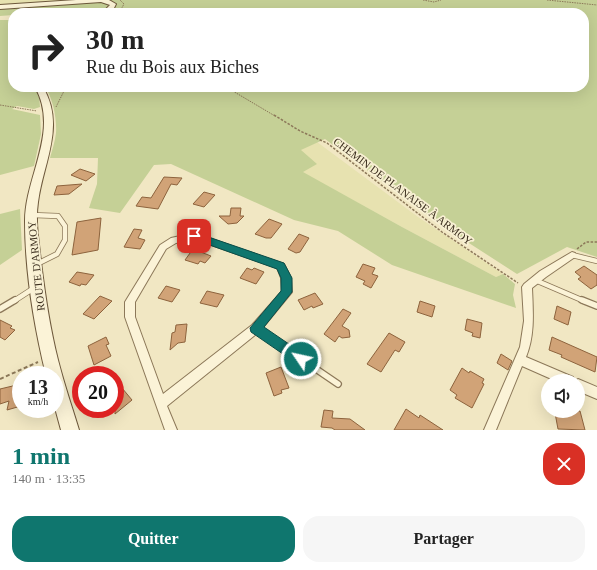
<!DOCTYPE html>
<html lang="fr">
<head>
<meta charset="utf-8">
<style>
	:root { --surface:#fff; --page:#f6f6f6; --text:#222; --muted:#767676; --accent:#0f766e }
	body { margin:0; font-family:"Times New Roman",serif; background:var(--page); color:var(--text); height:100vh; display:flex; flex-direction:column; font-size:15px; white-space:nowrap }
	* { box-sizing:border-box; margin:0 }
	p { font-size:13px; color:var(--muted) }
	.icon { flex:none; width:22px; height:22px; fill:none; stroke:currentColor; stroke-width:2; stroke-linecap:round; stroke-linejoin:round }
	.map { position:relative; height:430px; overflow:hidden }
	.side { display:flex; flex-direction:column; background:var(--surface); flex:1 }
	.side>* { flex:none }
	.banner { position:absolute; left:8px; top:8px; width:581px; height:84px; border-radius:16px; box-shadow:0 4px 16px #0002; background:#fff; color:var(--text); overflow:hidden }
	.fabs { position:absolute; left:541px; top:374px; display:grid; gap:8px }
	.fabs a { display:grid; place-items:center; width:44px; height:44px; border-radius:50%; background:var(--surface); box-shadow:0 4px 16px #0002; font-size:20px }
	.speed { position:absolute; left:12px; top:366px; display:flex; gap:8px; font-size:20px; font-weight:700; text-align:center }
	.speed>* { display:grid; place-content:center; width:52px; height:52px; border-radius:50%; background:var(--surface); box-shadow:0 4px 16px #0002; line-height:1 }
	.speed small { font-size:10px; font-weight:400 }
	.speed .limit { border:6px solid #d22; background:#fff; color:#111 }
	.pin { position:absolute; display:grid; place-items:center; width:34px; height:34px; color:#fff; margin:-17px; border-radius:8px; box-shadow:0 2px 6px #0006 }
	.me { position:absolute; width:44px; margin:-22px; rotate:304deg; stroke-linejoin:round; filter:drop-shadow(0 0 3px #0008) }
	.turn { display:flex; align-items:center; gap:14px; height:84px; padding:0 12px; font-size:18px }
	.turn .icon { width:52px; height:52px; stroke-width:2.5 }
	.turn b { display:block; font-size:28px; line-height:34px }
	.round { display:grid; place-items:center; flex:none; width:42px; height:42px; border-radius:16px; background:var(--page) }
	.headline { display:flex; align-items:center; justify-content:space-between; height:68px; padding:0 12px }
	h1 { font-size:24px; font-weight:800; line-height:30px; color:var(--accent) }
	.action { display:flex; gap:8px; margin-top:auto; padding:8px 12px }
	.action a { flex:1; height:46px; border-radius:16px; background:var(--accent); color:#fff; font-size:16px; font-weight:800; line-height:46px; text-align:center }
	.action a+a { background:var(--page); color:var(--text) }
	.map>svg:first-child { display:block }
	.farmland { fill:#e7e2b0 }
	.green { fill:#c5d096 }
	.building { fill:#d1a377; stroke:#8d633d }
	.lines { fill:none; stroke-linecap:round; stroke-linejoin:round }
	.lane-far1-casing { stroke:#8c7859; stroke-width:6 }
	.lane-casing { stroke:#8c7859; stroke-width:8 }
	.street-casing { stroke:#8c7859; stroke-width:2 }
	.secondary-casing { stroke:#6e593c; stroke-width:2 }
	.path-far2 { stroke:#8c7859; stroke-width:1; stroke-dasharray:1.5 1; stroke-linecap:butt }
	.path-far1 { stroke:#8c7859; stroke-width:1.5; stroke-dasharray:2.5 1.5; stroke-linecap:butt }
	.path { stroke:#8c7859; stroke-width:2; stroke-dasharray:4 2.5; stroke-linecap:butt }
	.lane-far1 { stroke:#fbf3d7; stroke-width:4.5 }
	.lane { stroke:#fbf3d7; stroke-width:5.5 }
	.street { fill:#fbf3d7; fill-rule:evenodd }
	.secondary { fill:#fbf3d7; fill-rule:evenodd }
	.route { fill:#0f766e; stroke:#0a4d48 }
	.labels { text-anchor:middle; stroke-width:3.5; stroke-linejoin:round; paint-order:stroke }
	.street-label { font-size:11px; fill:#3b2e1e; stroke:#f8f0d3 }
</style>
</head>
<body>
<div class="map">
<svg width="597" height="430" viewBox="0 0 597 430">
	<rect width="100%" height="100%" fill="#f1e7c3"/>
	<g class="farmland">
		<path d="M 0,0 L 72,0 L 0,5 Z"/>
		<path d="M 317,142 L 418,217 L 503,274 L 496,277 L 402,227 L 302,172 L 301,150 Z"/>
	</g>
	<g class="green">
		<path d="M 109,0 L 597,0 L 597,257 L 567,247 L 517,274 L 441,225 L 325,139 L 301,150 L 317,164 L 303,172 L 402,227 L 496,277 L 503,274 L 515,284 L 513,295 L 516,308 L 392,265 L 338,231 L 294,220 L 171,164 L 154,165 L 120,213 L 89,208 L 97,184 L 98,158 L 50,158 C 52,150 55,142 56,133 C 57,119 53,98 45,87 L 584,87 L 584,13 L 109,13 L 116,5 L 114,2 Z"/>
		<path d="M 101,2 L 109,5 L 102,13 L 73,13 L 91,8 L 31,13 L 13,13 L 13,15 L 0,16 L 0,8 Z"/>
		<path d="M 0,20 L 13,20 L 13,87 L 35,87 L 39,95 L 40,107 L 34,109 L 17,106 L 12,109 L 40,115 L 41,134 L 34,166 L 0,175 Z"/>
		<path d="M 20,209 L 22,250 L 0,265 L 0,214 Z"/>
	</g>
	<g class="building">
		<path d="M 80,169 L 95,174 L 86,181 L 71,175 Z"/>
		<path d="M 164,177 L 182,178 L 177,185 L 171,184 L 158,209 L 136,206 L 142,197 L 151,198 Z"/>
		<path d="M 82,184 L 69,194 L 54,195 L 57,186 Z"/>
		<path d="M 204,192 L 215,195 L 204,207 L 193,204 Z"/>
		<path d="M 231,208 L 241,208 L 240,216 L 244,216 L 237,223 L 228,224 L 219,216 L 230,216 Z"/>
		<path d="M 101,218 L 98,250 L 72,255 L 77,222 Z"/>
		<path d="M 269,219 L 282,224 L 271,238 L 266,238 L 255,234 Z"/>
		<path d="M 134,229 L 142,230 L 138,238 L 145,240 L 140,249 L 124,247 Z"/>
		<path d="M 299,234 L 309,238 L 300,252 L 296,253 L 288,249 Z"/>
		<path d="M 193,249 L 211,256 L 205,263 L 200,261 L 198,264 L 185,260 Z"/>
		<path d="M 363,264 L 375,268 L 372,274 L 378,276 L 371,288 L 363,284 L 365,281 L 356,277 Z"/>
		<path d="M 584,266 L 597,275 L 597,285 L 591,289 L 578,279 L 581,277 L 575,272 Z"/>
		<path d="M 247,268 L 252,270 L 254,268 L 264,272 L 256,284 L 240,278 Z"/>
		<path d="M 77,272 L 83,273 L 94,275 L 86,285 L 81,284 L 80,286 L 69,282 Z"/>
		<path d="M 166,286 L 180,290 L 172,302 L 158,298 Z"/>
		<path d="M 207,291 L 224,295 L 217,307 L 200,303 Z"/>
		<path d="M 315,293 L 323,304 L 313,308 L 312,306 L 304,310 L 298,300 Z"/>
		<path d="M 100,296 L 112,301 L 94,319 L 83,314 Z"/>
		<path d="M 420,301 L 435,306 L 432,317 L 417,312 Z"/>
		<path d="M 557,306 L 571,312 L 568,325 L 554,319 Z"/>
		<path d="M 343,309 L 351,313 L 342,326 L 349,330 L 350,337 L 342,338 L 339,336 L 335,342 L 324,334 Z"/>
		<path d="M 467,319 L 482,323 L 480,338 L 472,336 L 473,333 L 465,330 Z"/>
		<path d="M 0,320 L 12,326 L 10,328 L 15,330 L 5,340 L 0,337 Z"/>
		<path d="M 187,324 L 185,342 L 178,343 L 170,350 L 172,333 L 175,332 L 176,325 Z"/>
		<path d="M 389,333 L 405,342 L 399,352 L 395,350 L 381,372 L 367,364 Z"/>
		<path d="M 106,337 L 109,344 L 106,345 L 111,356 L 94,365 L 88,346 Z"/>
		<path d="M 552,337 L 597,357 L 595,372 L 561,357 L 562,355 L 549,350 Z"/>
		<path d="M 501,354 L 512,361 L 508,370 L 497,363 Z"/>
		<path d="M 281,367 L 289,388 L 281,390 L 282,393 L 274,396 L 266,373 Z"/>
		<path d="M 462,368 L 469,373 L 470,371 L 484,379 L 482,383 L 484,384 L 472,408 L 455,398 L 457,395 L 450,390 Z"/>
		<path d="M 21,384 L 21,406 L 7,410 L 9,401 L 0,404 L 0,389 Z"/>
		<path d="M 122,388 L 132,400 L 115,414 L 115,393 Z"/>
		<path d="M 406,409 L 419,418 L 420,415 L 443,430 L 394,430 Z"/>
		<path d="M 324,410 L 333,411 L 332,418 L 350,419 L 365,430 L 335,430 L 332,428 L 321,427 Z"/>
		<path d="M 557,411 L 580,411 L 585,430 L 558,429 L 555,413 L 557,413 Z"/>
	</g>
	<g class="lines">
		<defs>
			<g id="lane-far1">
				<path d="M 32,215 L 58,216 L 65,226 L 65,240 L 57,254 L 37,264"/>
				<path d="M 572,255 L 597,261"/>
				<path d="M 535,280 L 584,301"/>
				<path d="M 14,301 L 34,288"/>
			</g>
			<g id="lane">
				<path d="M 582,300 L 597,306"/>
				<path d="M 0,309 L 15,300"/>
				<path d="M 256,328 L 338,384"/>
			</g>
			<g id="street">
				<path d="M 194,233 L 284,264 L 291,278 L 292,292 L 260,331 L 167,406 L 177,430 L 165,430 L 125,317 L 125,302 L 160,245 L 171,238 ZM 194,239 L 277,268 L 281,278 L 282,291 L 252,325 L 163,394 L 135,317 L 135,302 L 166,249 L 176,243 Z"/>
				<path d="M 572,252 L 575,253 L 576,255 L 575,257 L 546,277 L 532,288 C 533,312 535,335 526,357 L 573,377 L 575,381 L 578,379 L 597,387 L 597,399 L 578,391 L 578,381 L 556,381 L 522,366 L 496,430 L 484,430 L 520,347 L 524,321 L 522,287 L 524,284 L 540,271 Z"/>
			</g>
			<g id="secondary">
				<path d="M 76,0 L 109,0 L 116,4 L 114,8 L 109,13 L 102,13 L 110,5 L 101,2 L 0,9 L 0,5 Z"/>
				<path d="M 35,87 L 43,87 C 66,126 43,163 38,202 C 35,222 39,242 41,262 C 45,295 50,328 58,360 C 64,384 72,407 79,430 L 61,430 L 55,408 L 55,375 L 46,375 C 34,326 25,271 25,221 C 25,176 60,131 35,87 Z"/>
			</g>
		</defs>
		<use href="#lane-far1" class="lane-far1-casing"/>
		<use href="#lane" class="lane-casing"/>
		<use href="#street" class="street-casing"/>
		<use href="#secondary" class="secondary-casing"/>
		<g class="path-far2">
			<path d="M 423,0 L 434,2 L 441,0"/>
			<path d="M 547,0 L 597,5"/>
			<path d="M 119,13 L 124,4 L 120,0"/>
			<path d="M 226,87 L 275,116"/>
			<path d="M 0,105 L 37,111"/>
			<path d="M 56,107 L 66,87"/>
		</g>
		<g class="path-far1">
			<path d="M 274,115 L 300,131 L 327,143 L 442,232 L 518,283"/>
			<path d="M 577,249 L 586,242 L 597,242"/>
		</g>
		<path class="path" d="M 0,379 L 38,362"/>
		<use href="#lane-far1" class="lane-far1"/>
		<use href="#lane" class="lane"/>
		<use href="#street" class="street"/>
		<use href="#secondary" class="secondary"/>
	</g>
	<path class="route" d="M 194,232 L 284,263 L 292,278 L 292,292 L 264,327 L 305,355 L 307,359 L 305,363 L 301,365 L 296,363 L 251,332 L 250,328 L 281,291 L 281,278 L 277,269 L 190,238 L 189,236 Z"/>
	<g class="labels">
		<g class="street-label">
			<text transform="translate(403 191) rotate(37)" y="4">CHEMIN DE PLANAISE À ARMOY</text>
			<text transform="translate(36 266) rotate(-96)" y="4">ROUTE D'ARMOY</text>
		</g>
	</g>
</svg>
<div class="fabs">
<a><svg class="icon" aria-label="sound" viewBox="0 0 24 24"><path d="M4 9h4l5-4v14l-5-4H4zM17 9q2 3 0 6"/></svg></a>
</div>
<div class="speed"><div>13<small>km/h</small></div><div class="limit">20</div></div>
<div class="pin" style="left:194px;top:236px;background:#d93025"><svg class="icon" aria-label="arrive" viewBox="0 0 24 24"><path d="M6 21V4h12l-3 4 3 4H6"/></svg></div>
<svg class="me" style="left:301px;top:359px" viewBox="-20 -20 40 40"><circle r="17" fill="#0f766e" stroke="#fff" stroke-width="3"/><path d="M0-11L8 9 0 5-8 9z" fill="#fff"/></svg>
<div class="banner">
<div class="turn"><svg class="icon" aria-label="right" viewBox="0 0 24 24"><path d="M7 20v-9h11M14 6l5 5-5 5"/></svg><div><b>30 m</b>Rue du Bois aux Biches</div></div>
</div>
</div>
<section class="side">
<div class="headline"><div><h1>1 min</h1><p>140 m · 13:35</p></div><a class="round" style="background:#d93025;color:#fff"><svg class="icon" aria-label="close" viewBox="0 0 24 24"><path d="M6 6l12 12M18 6L6 18"/></svg></a></div>
<div class="action"><a>Quitter</a><a>Partager</a></div>
</section>
</body>
</html>
